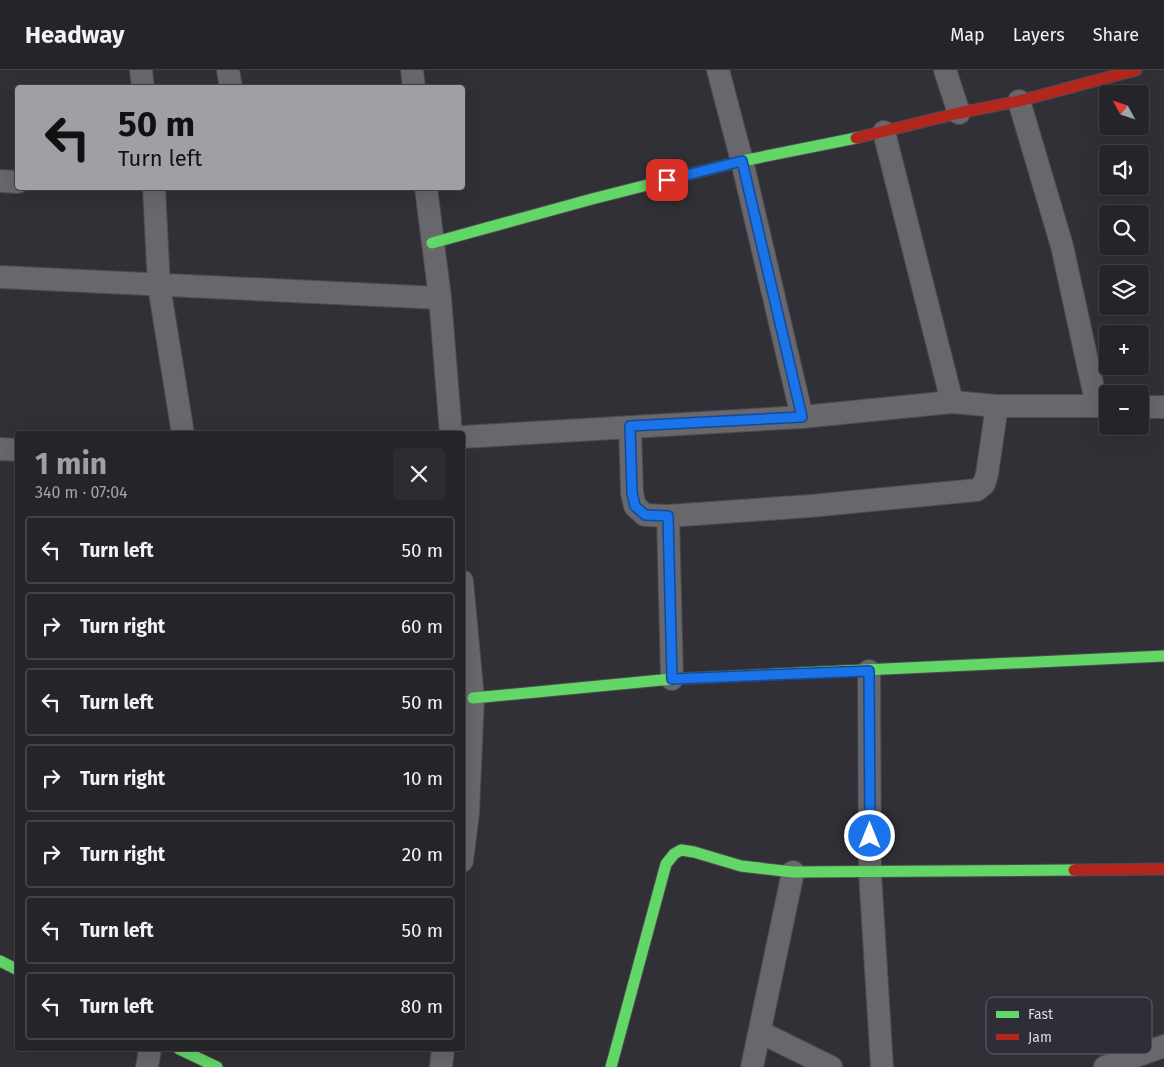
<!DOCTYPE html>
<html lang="en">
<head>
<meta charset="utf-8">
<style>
	:root { --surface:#252428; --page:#2d2c30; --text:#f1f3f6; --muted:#a3a4a8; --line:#424145; --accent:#a09fa6 }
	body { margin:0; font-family:"Fira Sans",sans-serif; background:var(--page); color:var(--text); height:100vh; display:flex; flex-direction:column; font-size:19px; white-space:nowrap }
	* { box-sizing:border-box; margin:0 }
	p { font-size:16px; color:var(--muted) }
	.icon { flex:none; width:28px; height:28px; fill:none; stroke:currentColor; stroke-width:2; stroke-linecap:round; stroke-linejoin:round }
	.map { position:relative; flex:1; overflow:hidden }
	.panel { position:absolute; left:15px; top:361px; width:450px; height:620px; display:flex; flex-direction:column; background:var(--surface); border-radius:5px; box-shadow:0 5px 20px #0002,0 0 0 1px var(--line) }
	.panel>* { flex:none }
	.top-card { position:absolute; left:15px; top:15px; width:450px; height:105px; border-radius:5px; box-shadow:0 5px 20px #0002,0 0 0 1px var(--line); background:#a09fa6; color:#111; overflow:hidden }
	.needle { width:32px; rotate:310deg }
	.controls { position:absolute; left:1099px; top:15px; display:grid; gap:10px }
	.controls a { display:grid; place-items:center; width:50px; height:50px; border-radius:5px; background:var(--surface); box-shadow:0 5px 20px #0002,0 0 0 1px var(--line); font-size:25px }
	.pin { position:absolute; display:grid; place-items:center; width:42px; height:42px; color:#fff; margin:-21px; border-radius:10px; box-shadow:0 2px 8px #0006 }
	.me { position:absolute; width:55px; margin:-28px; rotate:0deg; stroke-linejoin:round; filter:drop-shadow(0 0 4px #0008) }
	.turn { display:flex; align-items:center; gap:18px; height:105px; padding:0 20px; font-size:22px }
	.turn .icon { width:65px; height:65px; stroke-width:2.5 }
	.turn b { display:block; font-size:35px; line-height:42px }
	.round { display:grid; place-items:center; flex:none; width:52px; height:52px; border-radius:5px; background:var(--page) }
	.summary { display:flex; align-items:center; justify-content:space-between; height:85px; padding:0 20px }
	h1 { font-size:30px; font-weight:700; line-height:38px; color:var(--accent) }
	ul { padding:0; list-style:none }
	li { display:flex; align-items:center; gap:15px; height:68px; margin:0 10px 8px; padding:0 10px; border:2px solid var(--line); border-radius:5px }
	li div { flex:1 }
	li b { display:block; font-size:19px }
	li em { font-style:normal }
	header { display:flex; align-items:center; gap:30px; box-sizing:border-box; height:70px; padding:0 25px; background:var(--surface); border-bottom:1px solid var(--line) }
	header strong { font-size:24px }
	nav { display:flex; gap:28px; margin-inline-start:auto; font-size:18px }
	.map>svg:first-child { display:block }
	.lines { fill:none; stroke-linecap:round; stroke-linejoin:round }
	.street-casing { stroke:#4c4b51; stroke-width:24 }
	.fast-casing { stroke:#4c4b51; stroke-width:13 }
	.jam-casing { stroke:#4c4b51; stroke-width:13 }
	.street { stroke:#68676c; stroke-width:22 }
	.fast { stroke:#63d668; stroke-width:11 }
	.jam { stroke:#b3261e; stroke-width:11 }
	.route-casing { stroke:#114b97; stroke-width:12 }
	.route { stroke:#1a73e8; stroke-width:9 }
	.key { fill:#2f2e38; stroke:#63626b; stroke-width:1 }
	.key-label { font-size:14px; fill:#dcdbe2 }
</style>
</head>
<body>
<header>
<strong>Headway</strong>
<nav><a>Map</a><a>Layers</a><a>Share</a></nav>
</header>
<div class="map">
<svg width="1164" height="997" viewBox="0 0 1164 997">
	<rect width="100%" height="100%" fill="#313036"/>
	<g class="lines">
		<defs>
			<g id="street">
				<path d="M 141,0 L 143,18"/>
				<path d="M 228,0 L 231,18"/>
				<path d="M 412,0 L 414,18"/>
				<path d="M 718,0 L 742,91 L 802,347"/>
				<path d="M 945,0 L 959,43"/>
				<path d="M 1019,31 L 1062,176 L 1097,336"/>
				<path d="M 884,62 L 952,332"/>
				<path d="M 0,111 L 18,112"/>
				<path d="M 154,118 L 159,216 L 183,364"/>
				<path d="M 426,118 L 440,228 L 451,364"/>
				<path d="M 0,207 L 440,228"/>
				<path d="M 1140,337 L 1164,337"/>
				<path d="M 630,357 L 632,423 L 635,436 L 645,445 L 668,446 L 810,436 L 977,420 L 984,414 L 987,404 L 997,336"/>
				<path d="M 462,367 L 802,347 L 952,332 L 997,336 L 1108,336"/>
				<path d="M 0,379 L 18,380"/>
				<path d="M 668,446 L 672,609"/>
				<path d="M 462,511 L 473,628 L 468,743 L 462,791"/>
				<path d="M 869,601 L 870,802 L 882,997"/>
				<path d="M 760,962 L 831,997"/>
				<path d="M 147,997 L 150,979"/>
				<path d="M 441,997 L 443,979"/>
				<path d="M 752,997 L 793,802"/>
				<path d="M 1105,997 L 1164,976"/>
			</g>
			<g id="fast">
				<path d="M 432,173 L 592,129 L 742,91 L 856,68"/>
				<path d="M 473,628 L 672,609 L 1164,586"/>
				<path d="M 0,891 L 18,900"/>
				<path d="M 179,979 L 217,997"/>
				<path d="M 611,997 L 666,794 L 674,784 L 681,780 L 694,782 L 741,796 L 793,802 L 1074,800"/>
			</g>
			<g id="jam">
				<path d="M 856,68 L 959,43 L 1019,31 L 1136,0"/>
				<path d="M 1074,800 L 1164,799"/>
			</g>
		</defs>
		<use href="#street" class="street-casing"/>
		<use href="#fast" class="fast-casing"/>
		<use href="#jam" class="jam-casing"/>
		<use href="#street" class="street"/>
		<use href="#fast" class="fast"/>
		<use href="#jam" class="jam"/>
	</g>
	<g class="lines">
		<defs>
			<path id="route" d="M 667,110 L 742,91 L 802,347 L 630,356 L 632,423 L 635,436 L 645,445 L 668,446 L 672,609 L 869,601 L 870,766"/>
		</defs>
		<use href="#route" class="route-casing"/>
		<use href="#route" class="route"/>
	</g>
	<rect x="986" y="927" width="166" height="57" rx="8" class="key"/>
	<rect x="996" y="941" width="23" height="7" fill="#63d668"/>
	<rect x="996" y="964" width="23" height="6" fill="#b3261e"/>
	<g class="key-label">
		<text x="1028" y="949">Fast</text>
		<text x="1028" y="972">Jam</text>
	</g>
</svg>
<div class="controls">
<a><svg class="needle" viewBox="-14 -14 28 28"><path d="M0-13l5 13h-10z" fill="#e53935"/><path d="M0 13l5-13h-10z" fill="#a3a4a8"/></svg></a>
<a><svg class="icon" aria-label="sound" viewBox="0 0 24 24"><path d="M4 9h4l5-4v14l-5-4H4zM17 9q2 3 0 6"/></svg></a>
<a><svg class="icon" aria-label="search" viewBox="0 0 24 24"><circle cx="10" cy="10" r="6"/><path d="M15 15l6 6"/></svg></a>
<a><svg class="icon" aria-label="layers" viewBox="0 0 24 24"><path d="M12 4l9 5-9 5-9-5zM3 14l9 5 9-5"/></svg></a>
<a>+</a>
<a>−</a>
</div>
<div class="pin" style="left:667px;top:110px;background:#d93025"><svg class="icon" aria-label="arrive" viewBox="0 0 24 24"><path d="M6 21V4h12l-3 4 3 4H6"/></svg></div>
<svg class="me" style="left:870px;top:766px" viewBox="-20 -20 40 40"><circle r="17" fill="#1a73e8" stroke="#fff" stroke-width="3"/><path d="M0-11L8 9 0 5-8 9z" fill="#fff"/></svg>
<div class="top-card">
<div class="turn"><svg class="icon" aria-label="left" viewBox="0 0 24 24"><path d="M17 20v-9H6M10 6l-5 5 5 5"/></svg><div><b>50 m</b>Turn left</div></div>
</div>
<section class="panel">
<div class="summary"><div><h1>1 min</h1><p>340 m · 07:04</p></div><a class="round"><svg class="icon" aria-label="close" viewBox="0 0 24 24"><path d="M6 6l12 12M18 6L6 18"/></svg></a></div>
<ul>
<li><svg class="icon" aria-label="left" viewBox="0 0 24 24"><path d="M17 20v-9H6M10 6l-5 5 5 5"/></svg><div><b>Turn left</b></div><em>50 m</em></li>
<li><svg class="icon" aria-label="right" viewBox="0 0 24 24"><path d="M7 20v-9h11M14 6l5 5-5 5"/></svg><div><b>Turn right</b></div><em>60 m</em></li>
<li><svg class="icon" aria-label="left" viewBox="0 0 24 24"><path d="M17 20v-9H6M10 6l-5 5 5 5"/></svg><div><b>Turn left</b></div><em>50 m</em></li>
<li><svg class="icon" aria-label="right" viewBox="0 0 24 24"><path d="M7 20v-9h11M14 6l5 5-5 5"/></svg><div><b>Turn right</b></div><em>10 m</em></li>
<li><svg class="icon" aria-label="right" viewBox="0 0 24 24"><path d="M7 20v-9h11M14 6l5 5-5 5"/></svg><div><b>Turn right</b></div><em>20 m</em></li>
<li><svg class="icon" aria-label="left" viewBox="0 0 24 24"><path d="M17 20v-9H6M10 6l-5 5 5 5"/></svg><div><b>Turn left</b></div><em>50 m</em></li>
<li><svg class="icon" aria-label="left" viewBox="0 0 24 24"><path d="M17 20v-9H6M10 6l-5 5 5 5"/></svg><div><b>Turn left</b></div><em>80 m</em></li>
</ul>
</section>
</div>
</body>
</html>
